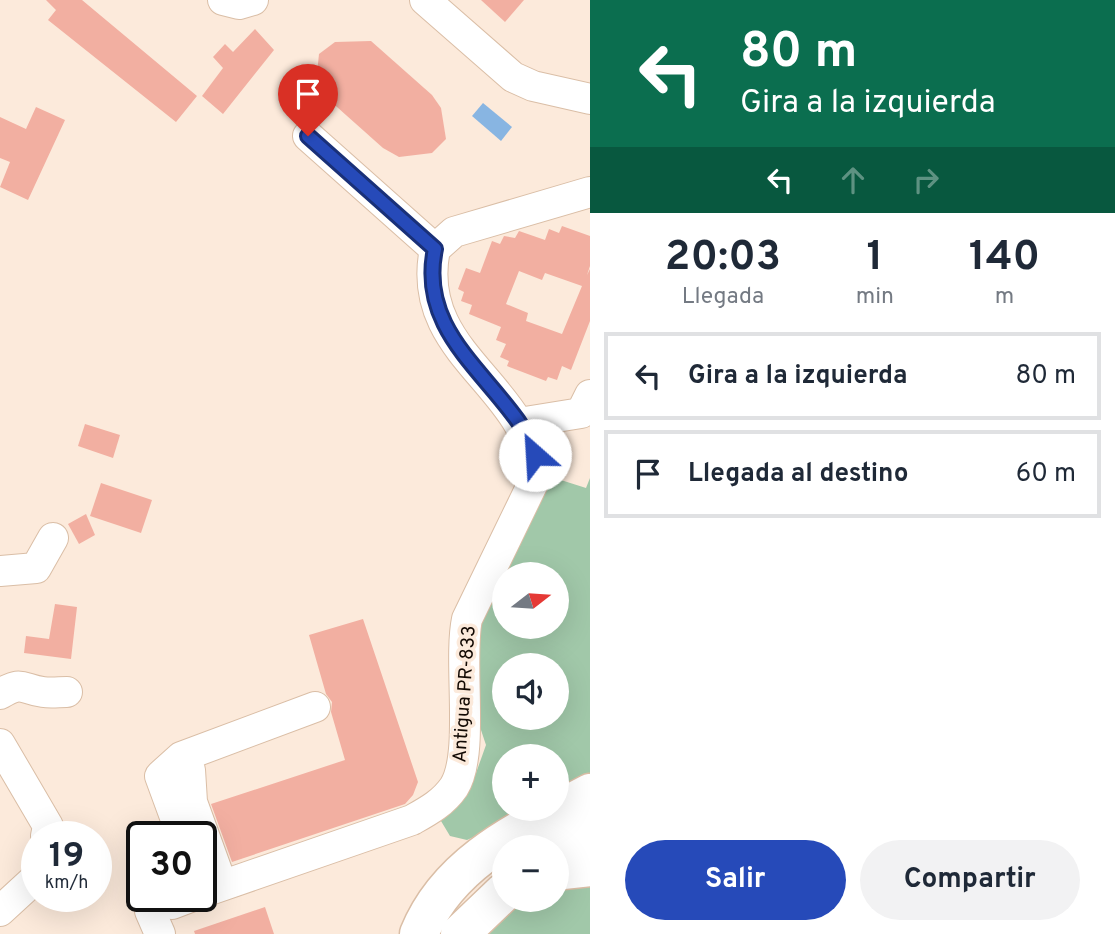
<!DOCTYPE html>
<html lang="es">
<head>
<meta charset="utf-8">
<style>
	:root { --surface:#fff; --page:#f2f2f3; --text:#1f2937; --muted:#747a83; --line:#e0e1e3; --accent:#264ab9 }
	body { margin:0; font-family:Overpass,sans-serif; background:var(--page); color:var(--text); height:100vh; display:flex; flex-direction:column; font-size:26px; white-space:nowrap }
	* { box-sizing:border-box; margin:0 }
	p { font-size:23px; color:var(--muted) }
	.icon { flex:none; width:38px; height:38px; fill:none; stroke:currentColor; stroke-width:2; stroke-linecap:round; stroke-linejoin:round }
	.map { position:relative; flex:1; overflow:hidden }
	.details { display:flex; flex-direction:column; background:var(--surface); width:525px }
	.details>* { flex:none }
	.guide { background:#0b6e4f; color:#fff; overflow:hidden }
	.needle { width:46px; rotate:73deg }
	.controls { position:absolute; left:492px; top:562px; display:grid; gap:14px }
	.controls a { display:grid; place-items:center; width:77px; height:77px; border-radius:50%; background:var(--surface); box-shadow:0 7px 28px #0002; font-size:35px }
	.speed { position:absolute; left:21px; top:821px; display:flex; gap:14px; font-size:35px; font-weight:700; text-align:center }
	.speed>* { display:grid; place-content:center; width:91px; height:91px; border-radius:50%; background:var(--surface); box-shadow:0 7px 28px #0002; line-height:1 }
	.speed small { font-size:18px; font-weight:400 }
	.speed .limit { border:4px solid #111; border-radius:10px; background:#fff; color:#111 }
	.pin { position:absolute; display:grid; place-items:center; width:60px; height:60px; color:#fff; margin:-72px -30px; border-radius:50% 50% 50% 0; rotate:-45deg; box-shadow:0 0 7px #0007 }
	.pin .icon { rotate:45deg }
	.me { position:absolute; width:77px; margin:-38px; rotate:334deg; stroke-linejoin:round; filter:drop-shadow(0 0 5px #0008) }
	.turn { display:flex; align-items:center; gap:24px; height:147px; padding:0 35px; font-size:32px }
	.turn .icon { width:91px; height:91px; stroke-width:2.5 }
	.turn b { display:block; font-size:49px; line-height:60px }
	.lanes { display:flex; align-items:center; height:66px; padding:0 35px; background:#0003; justify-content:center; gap:35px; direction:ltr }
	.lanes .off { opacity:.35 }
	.eta { display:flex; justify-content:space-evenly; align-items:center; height:119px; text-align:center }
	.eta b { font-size:42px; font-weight:700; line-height:49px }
	.button { display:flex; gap:14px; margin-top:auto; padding:14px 35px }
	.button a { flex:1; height:80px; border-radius:42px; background:var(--accent); color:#fff; font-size:28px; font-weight:700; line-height:80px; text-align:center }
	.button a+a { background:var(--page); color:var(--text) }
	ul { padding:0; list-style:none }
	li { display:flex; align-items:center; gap:21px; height:88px; margin:0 14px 10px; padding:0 21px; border:4px solid var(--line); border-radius:0px }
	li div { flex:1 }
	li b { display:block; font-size:26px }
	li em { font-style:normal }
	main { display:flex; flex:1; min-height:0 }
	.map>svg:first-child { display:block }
	.green { fill:#a1c8a9; fill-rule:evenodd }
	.water { fill:#88b5e2 }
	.building { fill:#f2afa1; fill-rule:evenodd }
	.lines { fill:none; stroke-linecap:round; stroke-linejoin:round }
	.minor-casing { stroke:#dabea6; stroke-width:32 }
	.highway-casing { stroke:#dabea6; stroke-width:41 }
	.minor { stroke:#fff; stroke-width:30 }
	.highway { stroke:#fff; stroke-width:38 }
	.route-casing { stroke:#193078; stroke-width:18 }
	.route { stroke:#264ab9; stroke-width:12 }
	.labels { text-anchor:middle; stroke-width:7; stroke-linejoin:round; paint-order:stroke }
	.street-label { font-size:19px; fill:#120903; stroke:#fceadb }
</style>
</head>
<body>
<main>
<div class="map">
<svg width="590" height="934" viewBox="0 0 590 934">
	<rect width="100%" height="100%" fill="#fceadb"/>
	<g class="green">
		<path d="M 542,474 L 586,488 L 590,478 L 590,775 L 557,796 L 556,756 L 504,756 L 504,808 L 535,809 L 467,840 L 450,836 L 441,821 L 471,787 L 486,745 L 476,715 L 473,662 L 482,613 ZM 504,574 L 556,574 L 556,626 L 504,626 ZM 504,665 L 556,665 L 556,718 L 504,718 Z"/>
		<path d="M 590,881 L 590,934 L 484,934 L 492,922 L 522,900 L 556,900 L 557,888 Z"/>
	</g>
	<path class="water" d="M 483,103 L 512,127 L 501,141 L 472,116 Z"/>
	<g class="building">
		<path d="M 46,0 L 82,0 L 197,96 L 176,122 L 48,20 L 56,10 Z"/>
		<path d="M 481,0 L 524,0 L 505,22 Z"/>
		<path d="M 255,29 L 274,50 L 223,114 L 202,96 L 223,68 L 213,57 L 225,44 L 233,52 Z"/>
		<path d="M 371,41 L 432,95 L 441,108 L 446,139 L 432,153 L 399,157 L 383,148 L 328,99 L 316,83 L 319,54 L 335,42 Z"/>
		<path d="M 36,107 L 65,120 L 28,200 L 0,187 L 10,162 L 0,158 L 0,117 L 26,129 Z"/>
		<path d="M 562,226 L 590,236 L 590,266 L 587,275 L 590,269 L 590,321 L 571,370 L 562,366 L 557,380 L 548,377 L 546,381 L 507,366 L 509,361 L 500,357 L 506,344 L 496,340 L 501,327 L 469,314 L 472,305 L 461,301 L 464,292 L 458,289 L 466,268 L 480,273 L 492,241 L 500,244 L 504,236 L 515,238 L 519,231 L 545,240 L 549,229 L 559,233 ZM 519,271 L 542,280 L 545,273 L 582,286 L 562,334 L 526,321 L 528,313 L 506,304 Z"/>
		<path d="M 85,424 L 120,435 L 113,458 L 78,446 Z"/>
		<path d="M 101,483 L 152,500 L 141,533 L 90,516 Z"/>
		<path d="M 86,514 L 95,535 L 79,544 L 68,524 Z"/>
		<path d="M 55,604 L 77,607 L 71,659 L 24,653 L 26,636 L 49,639 Z"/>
		<path d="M 363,619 L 418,782 L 413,795 L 405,804 L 232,862 L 211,804 L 345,760 L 331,712 L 332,702 L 326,694 L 309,635 Z"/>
		<path d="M 265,907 L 274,934 L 195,934 L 194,931 Z"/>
	</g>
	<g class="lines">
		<defs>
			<g id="minor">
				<path d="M 223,0 L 239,4 L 253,0"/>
				<path d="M 425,0 L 513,77 L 533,86 L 590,99"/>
				<path d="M 308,136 L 435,249"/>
				<path d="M 519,423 L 581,413 L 590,395"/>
				<path d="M 0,571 L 36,568 L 53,538"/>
				<path d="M 0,694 C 23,680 21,689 43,692 C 51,693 59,692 67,692"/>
				<path d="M 0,744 L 48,826 L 46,836"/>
				<path d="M 190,770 L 192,802 L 222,885"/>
				<path d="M 182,836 L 160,776 L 181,757 L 315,707"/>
				<path d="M 201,893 L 412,820 C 428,811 443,803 454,787 C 475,754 458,662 467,619 L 535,479 C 533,385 413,356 435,249 L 454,232 L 590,192"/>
				<path d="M 151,896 L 150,911 L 160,934"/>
				<path d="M 172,904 L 193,896"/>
				<path d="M 0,911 L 37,877"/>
			</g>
			<g id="highway">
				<path d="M 520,846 L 569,833 L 590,832"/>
				<path d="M 556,871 L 590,867"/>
				<path d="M 419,934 C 449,860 524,828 590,793"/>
				<path d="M 460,934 L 504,892"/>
			</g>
		</defs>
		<use href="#minor" class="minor-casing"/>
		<use href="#highway" class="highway-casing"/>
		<use href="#minor" class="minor"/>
		<use href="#highway" class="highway"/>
	</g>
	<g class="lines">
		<defs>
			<path id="route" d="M 308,136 L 435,249 C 419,325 479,366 518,421 C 525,431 530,444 535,455"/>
		</defs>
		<use href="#route" class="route-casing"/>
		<use href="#route" class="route"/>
	</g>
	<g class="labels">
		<g class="street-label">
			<text transform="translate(463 694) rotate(-86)" y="7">Antigua PR-833</text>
		</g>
	</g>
</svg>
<div class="controls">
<a><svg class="needle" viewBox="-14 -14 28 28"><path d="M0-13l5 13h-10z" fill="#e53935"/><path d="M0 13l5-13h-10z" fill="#747a83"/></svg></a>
<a><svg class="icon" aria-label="sound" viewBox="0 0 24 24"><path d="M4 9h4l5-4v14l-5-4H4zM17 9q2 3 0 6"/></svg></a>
<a>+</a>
<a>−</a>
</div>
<div class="speed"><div>19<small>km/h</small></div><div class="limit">30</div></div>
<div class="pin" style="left:308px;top:136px;background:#d93025"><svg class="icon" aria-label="arrive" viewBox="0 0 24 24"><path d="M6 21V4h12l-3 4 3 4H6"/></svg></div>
<svg class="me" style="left:535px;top:455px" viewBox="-20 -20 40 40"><circle r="19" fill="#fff"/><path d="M0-13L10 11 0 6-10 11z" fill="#264ab9"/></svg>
</div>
<section class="details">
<div class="guide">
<div class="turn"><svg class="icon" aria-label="left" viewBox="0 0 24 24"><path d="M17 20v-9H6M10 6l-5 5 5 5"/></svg><div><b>80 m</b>Gira a la izquierda</div></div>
<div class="lanes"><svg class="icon" aria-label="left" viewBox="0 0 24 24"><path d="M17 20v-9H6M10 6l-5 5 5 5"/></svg><svg class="icon off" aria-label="ahead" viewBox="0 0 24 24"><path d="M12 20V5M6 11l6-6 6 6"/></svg><svg class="icon off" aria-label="right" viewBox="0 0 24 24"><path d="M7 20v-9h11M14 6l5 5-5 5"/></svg></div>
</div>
<div class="eta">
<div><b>20:03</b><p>Llegada</p></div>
<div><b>1</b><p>min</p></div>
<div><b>140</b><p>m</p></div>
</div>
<ul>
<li><svg class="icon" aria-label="left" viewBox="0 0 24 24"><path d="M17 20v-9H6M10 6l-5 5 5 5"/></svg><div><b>Gira a la izquierda</b></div><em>80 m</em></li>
<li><svg class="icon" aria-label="arrive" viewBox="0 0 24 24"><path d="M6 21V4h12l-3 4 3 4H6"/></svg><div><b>Llegada al destino</b></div><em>60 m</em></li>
</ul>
<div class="button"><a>Salir</a><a>Compartir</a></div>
</section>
</main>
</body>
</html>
